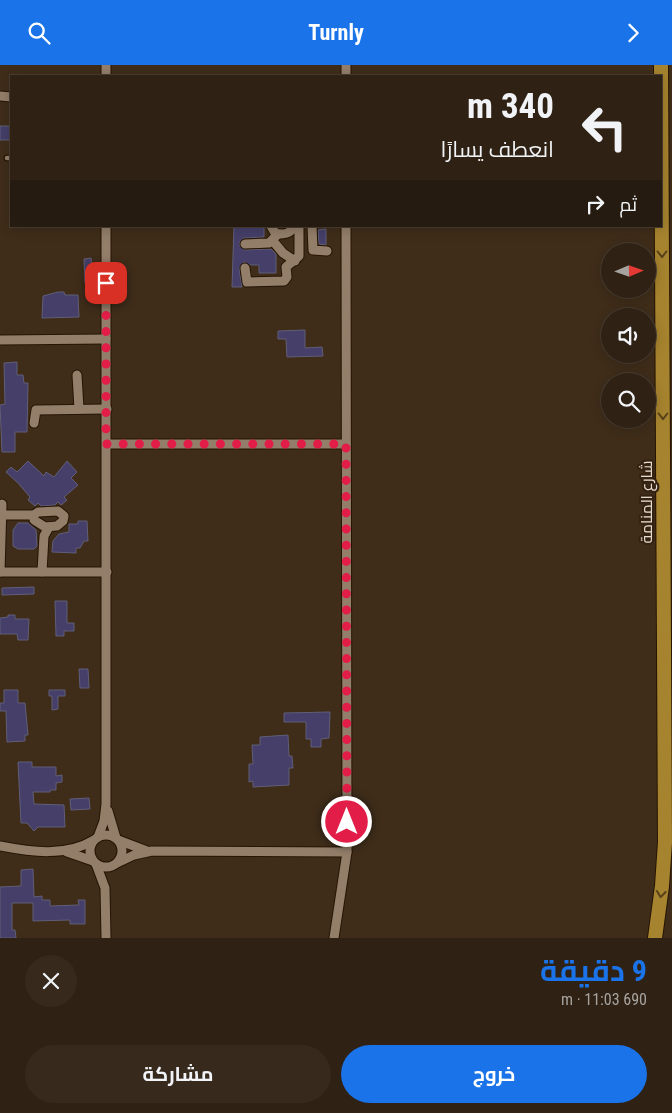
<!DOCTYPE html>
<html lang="ar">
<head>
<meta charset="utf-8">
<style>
	:root { --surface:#2f2214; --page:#372a1d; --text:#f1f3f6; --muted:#a7a4a0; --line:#4a3f34; --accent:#1a73e8 }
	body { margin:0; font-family:"Roboto Condensed",Cairo,sans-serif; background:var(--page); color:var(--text); direction:rtl; height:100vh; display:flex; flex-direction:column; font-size:19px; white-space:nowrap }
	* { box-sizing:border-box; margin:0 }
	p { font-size:16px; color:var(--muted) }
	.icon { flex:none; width:28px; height:28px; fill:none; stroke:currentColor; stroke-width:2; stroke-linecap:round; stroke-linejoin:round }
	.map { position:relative; height:873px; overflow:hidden; direction:ltr }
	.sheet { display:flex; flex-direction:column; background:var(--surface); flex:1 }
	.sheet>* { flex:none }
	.guide { position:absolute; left:10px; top:10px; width:652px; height:152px; border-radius:0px; box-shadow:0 2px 12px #0003,0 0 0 1px var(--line); direction:rtl; background:#2f2214; color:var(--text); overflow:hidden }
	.needle { width:32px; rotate:88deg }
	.tools { position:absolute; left:601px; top:178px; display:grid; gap:10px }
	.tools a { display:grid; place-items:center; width:55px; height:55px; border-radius:50%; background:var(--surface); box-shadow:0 2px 12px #0003,0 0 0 1px var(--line); font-size:25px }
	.pin { position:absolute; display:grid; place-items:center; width:42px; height:42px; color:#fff; margin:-21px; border-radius:10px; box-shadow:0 2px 8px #0006 }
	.me { position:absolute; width:55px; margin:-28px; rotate:0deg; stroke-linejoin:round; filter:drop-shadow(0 0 4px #0008) }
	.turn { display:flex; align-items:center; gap:18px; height:105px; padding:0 25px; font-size:22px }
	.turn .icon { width:65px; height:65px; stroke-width:2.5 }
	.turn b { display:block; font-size:35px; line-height:42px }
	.then { display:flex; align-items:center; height:48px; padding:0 25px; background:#0003; gap:10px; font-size:19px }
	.round { display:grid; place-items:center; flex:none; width:52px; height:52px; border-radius:26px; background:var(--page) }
	.head { display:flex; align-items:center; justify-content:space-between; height:85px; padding:0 25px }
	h1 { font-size:30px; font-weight:700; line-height:38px; color:var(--accent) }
	.primary-button { display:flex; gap:10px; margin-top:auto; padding:10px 25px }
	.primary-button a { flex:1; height:58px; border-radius:30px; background:var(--accent); color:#fff; font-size:20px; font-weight:700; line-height:58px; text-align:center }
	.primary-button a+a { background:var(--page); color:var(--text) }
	header { display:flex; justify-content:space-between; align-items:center; height:65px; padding:0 25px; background:var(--accent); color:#fff; font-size:22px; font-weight:700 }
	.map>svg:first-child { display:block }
	.building { fill:#453f69; stroke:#615e78 }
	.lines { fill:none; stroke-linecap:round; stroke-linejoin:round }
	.service-casing { stroke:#261503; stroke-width:7 }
	.minor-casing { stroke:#261503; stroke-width:11 }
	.primary-casing { stroke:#261503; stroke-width:16 }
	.service { stroke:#937e69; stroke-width:4.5 }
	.minor { stroke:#937e69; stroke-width:9 }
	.primary { stroke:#a6832e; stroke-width:14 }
	.oneway { stroke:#57401a }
	.route { stroke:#e11d48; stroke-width:9; stroke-dasharray:0 16.2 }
	.labels { text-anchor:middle; stroke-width:4.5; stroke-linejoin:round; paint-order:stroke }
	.street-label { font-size:16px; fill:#e7dcd0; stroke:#352311 }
</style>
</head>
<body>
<header><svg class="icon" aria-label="forward" viewBox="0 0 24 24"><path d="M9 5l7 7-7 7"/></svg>Turnly<svg class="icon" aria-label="search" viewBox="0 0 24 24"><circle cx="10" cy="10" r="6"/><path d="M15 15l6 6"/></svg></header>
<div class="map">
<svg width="672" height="873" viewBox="0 0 672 873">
	<rect width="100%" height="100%" fill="#3f2d1a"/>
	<g class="building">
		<rect x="0" y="61" width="11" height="14"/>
		<path d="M 234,161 L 264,161 L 264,172 L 244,173 L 240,176 L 239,180 L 245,185 L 271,184 L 276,189 L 276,208 L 259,208 L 259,200 L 251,200 L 244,197 L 239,203 L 242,222 L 232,222 Z"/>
		<path d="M 326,164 L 326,180 L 319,179 L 318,165 Z"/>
		<path d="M 91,193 L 94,218 L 85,218 L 84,194 Z"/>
		<path d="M 58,227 L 64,227 L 65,230 L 78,230 L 79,252 L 42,253 L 43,231 Z"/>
		<path d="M 305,265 L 305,283 L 322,282 L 323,291 L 287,292 L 286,274 L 278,274 L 278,266 Z"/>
		<path d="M 17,297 L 17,310 L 23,310 L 24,318 L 28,318 L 27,367 L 15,367 L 15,387 L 2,387 L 0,340 L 5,339 L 4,298 Z"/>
		<path d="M 28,396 L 44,411 L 46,407 L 54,412 L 67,396 L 77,407 L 71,413 L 78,420 L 64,432 L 67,435 L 61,440 L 58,437 L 55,440 L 41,441 L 38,438 L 35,441 L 28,435 L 30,432 L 18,418 L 6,407 L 11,402 L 17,407 Z"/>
		<path d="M 78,456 L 87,456 L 88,476 L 84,476 L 80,483 L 76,483 L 76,488 L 52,487 L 53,476 L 59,469 L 69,467 L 69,459 L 78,459 Z"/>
		<path d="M 18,458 L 28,458 L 36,465 L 37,481 L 34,484 L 18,484 L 13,481 L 13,465 Z"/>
		<path d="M 34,522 L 34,529 L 2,530 L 2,523 Z"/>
		<path d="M 55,536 L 67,536 L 67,558 L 74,558 L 74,566 L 64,566 L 64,571 L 56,571 Z"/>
		<path d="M 8,550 L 15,550 L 15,554 L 29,554 L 28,575 L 18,575 L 17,569 L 0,569 L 0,553 L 8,552 Z"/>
		<path d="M 79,604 L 88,604 L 89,623 L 80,623 Z"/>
		<path d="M 4,625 L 18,625 L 18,638 L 25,638 L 28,670 L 25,670 L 25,676 L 7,677 L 6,646 L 0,646 L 0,638 L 4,638 Z"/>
		<path d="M 49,625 L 65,625 L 65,631 L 58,631 L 58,644 L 52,645 L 52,631 L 49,631 Z"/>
		<path d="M 330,647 L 329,673 L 321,674 L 321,682 L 311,682 L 311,674 L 306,674 L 306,657 L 284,657 L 284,648 Z"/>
		<path d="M 288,670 L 289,691 L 292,691 L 293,703 L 289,703 L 289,720 L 253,722 L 253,716 L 249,717 L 249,699 L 253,699 L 252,680 L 260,680 L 260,672 Z"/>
		<path d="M 18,697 L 32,697 L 32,702 L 56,702 L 56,711 L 62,710 L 62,717 L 56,718 L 56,725 L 50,725 L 50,727 L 33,727 L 34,739 L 64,740 L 65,762 L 38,762 L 34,766 L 27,758 L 21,758 Z"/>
		<path d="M 89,733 L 90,744 L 71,745 L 70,734 Z"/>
		<path d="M 33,804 L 34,832 L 42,831 L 42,835 L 50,835 L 50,841 L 79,840 L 78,835 L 85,835 L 85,859 L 70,859 L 70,855 L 33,856 L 33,838 L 12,838 L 12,865 L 15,865 L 16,873 L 0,873 L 0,822 L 21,821 L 21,805 Z"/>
	</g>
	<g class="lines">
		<defs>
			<path id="service" d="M 7,93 L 11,93"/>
			<g id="minor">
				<path d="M 106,0 L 106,11"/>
				<path d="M 346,0 L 346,11"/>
				<path d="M 0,31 L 11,32"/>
				<path d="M 271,161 L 275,168 C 283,170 291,169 294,161"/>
				<path d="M 312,161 L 313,185 L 327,186"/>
				<path d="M 273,176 L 283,188 L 295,196"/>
				<path d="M 245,179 L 269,178 L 278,169"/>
				<path d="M 245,203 L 247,217 L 284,216 L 287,212 L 286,202 L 299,191 L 299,161"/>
				<path d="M 0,275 L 106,274"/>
				<path d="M 77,310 L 79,344"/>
				<path d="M 34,358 L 36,345 L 107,344"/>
				<path d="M 107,379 L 346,379"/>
				<path d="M 58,446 L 64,451 L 63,456 L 57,461 L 45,462 L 34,455 L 34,450 L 38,447 Z"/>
				<path d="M 1,450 L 34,450"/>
				<path d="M 0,507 L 107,507"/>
				<path d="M 0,507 L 2,439"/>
				<path d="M 42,507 L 44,471 L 49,462"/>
				<path d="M 108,746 L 116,773"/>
				<circle cx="106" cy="786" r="16"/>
				<path d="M 98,772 L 104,756 L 106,739 L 106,161"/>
				<path d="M 118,775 L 147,786"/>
				<path d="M 0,781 C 31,787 66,792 94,775"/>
				<path d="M 67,787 L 93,796"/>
				<path d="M 117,798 L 134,790 L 152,786 L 347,787"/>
				<path d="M 96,799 L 105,823 L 106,873"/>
				<path d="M 334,873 L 347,787 L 346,161"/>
			</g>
			<path id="primary" d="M 655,873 L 662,821 L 665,777 L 661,0"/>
		</defs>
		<use href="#service" class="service-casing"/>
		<use href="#minor" class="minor-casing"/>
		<use href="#primary" class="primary-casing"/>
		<use href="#service" class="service"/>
		<use href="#minor" class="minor"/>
		<use href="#primary" class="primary"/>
	</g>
	<defs><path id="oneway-chevron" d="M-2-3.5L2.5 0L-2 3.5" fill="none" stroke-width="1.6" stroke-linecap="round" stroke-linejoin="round" transform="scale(1.25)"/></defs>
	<g class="oneway">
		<use href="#oneway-chevron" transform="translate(662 189) rotate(90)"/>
		<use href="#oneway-chevron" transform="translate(663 351) rotate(90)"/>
		<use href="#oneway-chevron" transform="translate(661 829) rotate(96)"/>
	</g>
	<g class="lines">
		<path class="route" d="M 106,218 L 106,379 L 346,379 L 347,757"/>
	</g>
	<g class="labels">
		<g class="street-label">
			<text transform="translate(646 437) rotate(-90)" y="6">شارع المنامة</text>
		</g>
	</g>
</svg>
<div class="tools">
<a><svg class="needle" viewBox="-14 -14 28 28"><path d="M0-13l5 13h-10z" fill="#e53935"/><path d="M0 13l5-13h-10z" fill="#a7a4a0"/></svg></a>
<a><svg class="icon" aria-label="sound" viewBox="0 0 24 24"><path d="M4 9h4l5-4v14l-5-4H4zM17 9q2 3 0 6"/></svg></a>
<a><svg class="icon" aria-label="search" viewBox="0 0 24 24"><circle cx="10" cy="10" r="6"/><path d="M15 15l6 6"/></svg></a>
</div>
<div class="pin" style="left:106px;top:218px;background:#d93025"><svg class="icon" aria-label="arrive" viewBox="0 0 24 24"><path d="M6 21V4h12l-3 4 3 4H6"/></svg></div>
<svg class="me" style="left:347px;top:757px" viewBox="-20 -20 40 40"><circle r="17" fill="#e11d48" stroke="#fff" stroke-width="3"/><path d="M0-11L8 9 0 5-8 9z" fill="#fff"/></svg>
<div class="guide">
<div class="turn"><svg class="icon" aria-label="left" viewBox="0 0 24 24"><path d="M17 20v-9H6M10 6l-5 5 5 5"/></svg><div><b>340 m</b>انعطف يسارًا</div></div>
<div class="then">ثم<svg class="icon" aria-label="right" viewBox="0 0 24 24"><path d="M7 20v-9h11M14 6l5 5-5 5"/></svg></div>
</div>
</div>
<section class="sheet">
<div class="head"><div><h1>9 دقيقة</h1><p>690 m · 11:03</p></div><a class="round"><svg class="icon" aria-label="close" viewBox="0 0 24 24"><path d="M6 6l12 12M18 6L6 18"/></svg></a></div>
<div class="primary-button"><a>خروج</a><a>مشاركة</a></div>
</section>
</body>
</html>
